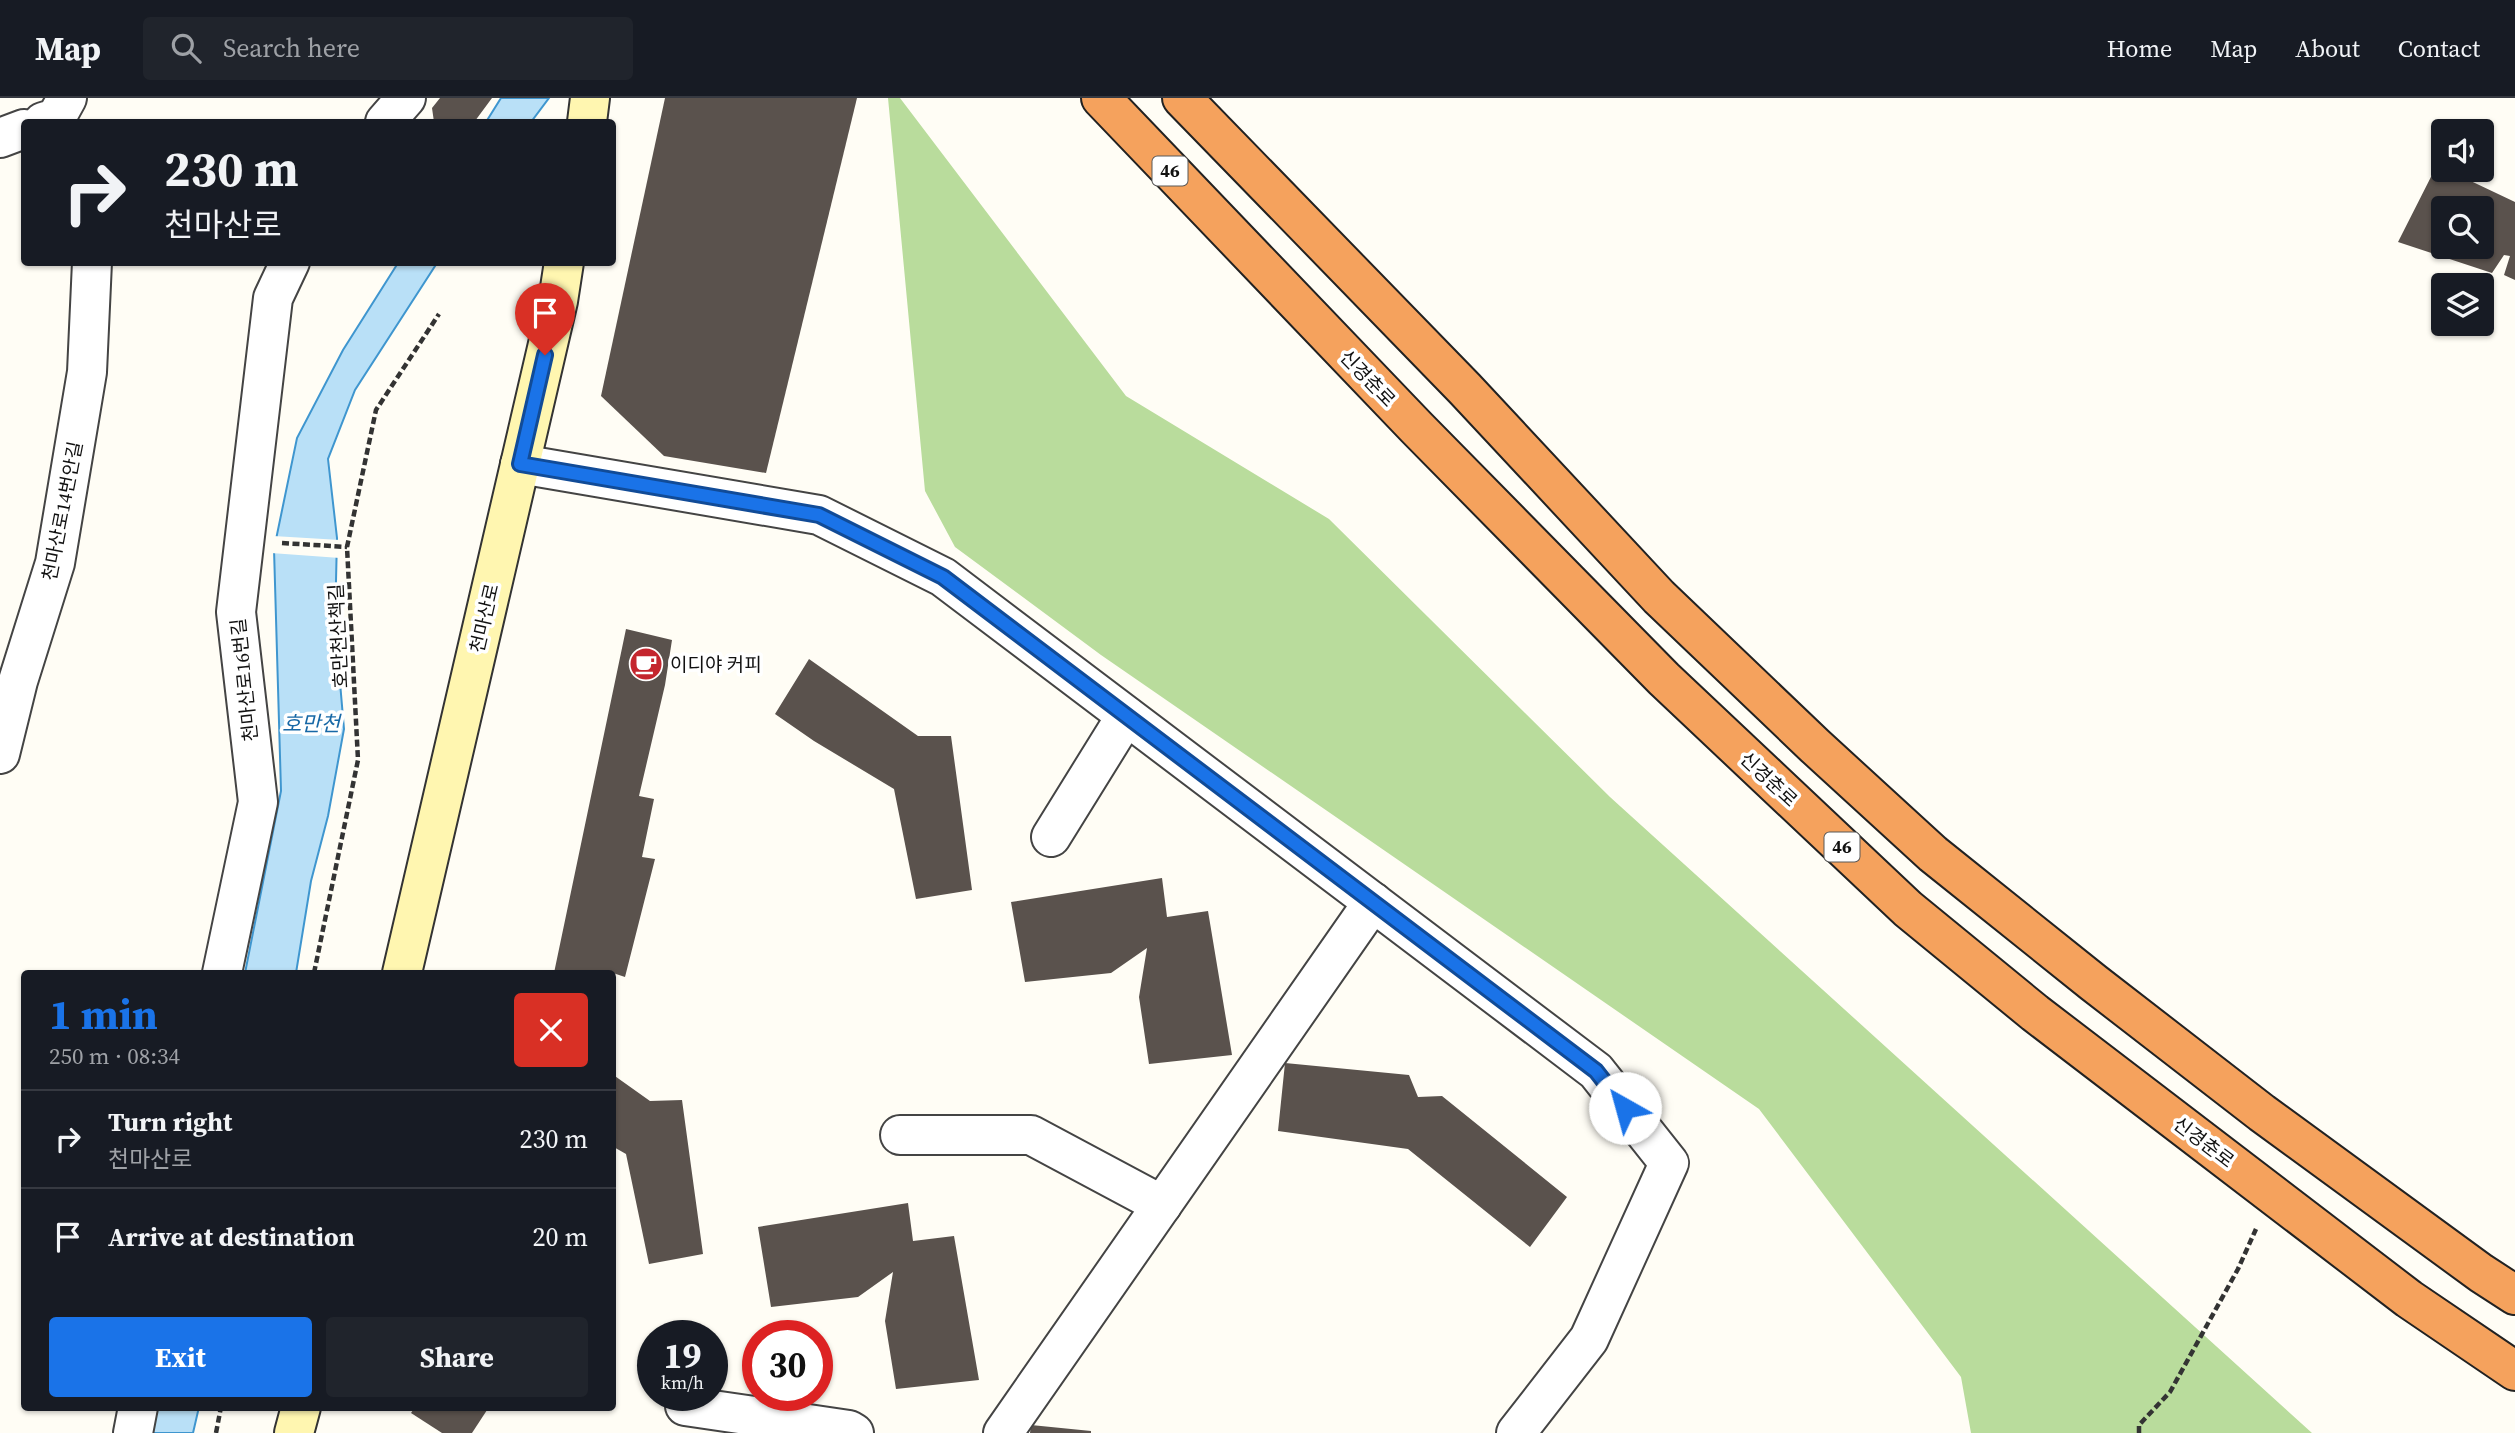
<!DOCTYPE html>
<html lang="en">
<head>
<meta charset="utf-8">
<style>
	:root { --surface:#171b24; --page:#20242c; --text:#f1f3f6; --muted:#9ea1a6; --line:#363941; --accent:#1a73e8 }
	body { margin:0; font-family:"Source Serif 4","Noto Sans KR",serif; background:var(--page); color:var(--text); height:100vh; display:flex; flex-direction:column; font-size:26px; white-space:nowrap }
	* { box-sizing:border-box; margin:0 }
	p { font-size:23px; color:var(--muted) }
	.icon { flex:none; width:38px; height:38px; fill:none; stroke:currentColor; stroke-width:2; stroke-linecap:round; stroke-linejoin:round }
	.map { position:relative; flex:1; overflow:hidden }
	.details { position:absolute; left:21px; top:872px; width:595px; height:441px; display:flex; flex-direction:column; background:var(--surface); border-radius:7px; box-shadow:0 2px 5px #0004 }
	.details>* { flex:none }
	.top-card { position:absolute; left:21px; top:21px; width:595px; height:147px; border-radius:7px; box-shadow:0 2px 5px #0004; background:#171b24; color:var(--text); overflow:hidden }
	.fabs { position:absolute; left:2431px; top:21px; display:grid; gap:14px }
	.fabs a { display:grid; place-items:center; width:63px; height:63px; border-radius:7px; background:var(--surface); box-shadow:0 2px 5px #0004; font-size:35px }
	.speed { position:absolute; left:637px; top:1222px; display:flex; gap:14px; font-size:35px; font-weight:700; text-align:center }
	.speed>* { display:grid; place-content:center; width:91px; height:91px; border-radius:50%; background:var(--surface); box-shadow:0 2px 5px #0004; line-height:1 }
	.speed small { font-size:18px; font-weight:400 }
	.speed .limit { border:10px solid #d22; background:#fff; color:#111 }
	.pin { position:absolute; display:grid; place-items:center; width:60px; height:60px; color:#fff; margin:-72px -30px; border-radius:50% 50% 50% 0; rotate:-45deg; box-shadow:0 0 7px #0007 }
	.pin .icon { rotate:45deg }
	.me { position:absolute; width:77px; margin:-38px; rotate:322deg; stroke-linejoin:round; filter:drop-shadow(0 0 5px #0008) }
	.turn { display:flex; align-items:center; gap:24px; height:147px; padding:0 28px; font-size:32px }
	.turn .icon { width:91px; height:91px; stroke-width:2.5 }
	.turn b { display:block; font-size:49px; line-height:60px }
	.round { display:grid; place-items:center; flex:none; width:74px; height:74px; border-radius:7px; background:var(--page) }
	.overview { display:flex; align-items:center; justify-content:space-between; height:119px; padding:0 28px }
	h1 { font-size:42px; font-weight:700; line-height:52px; color:var(--accent) }
	.cta { display:flex; gap:14px; margin-top:auto; padding:14px 28px }
	.cta a { flex:1; height:80px; border-radius:7px; background:var(--accent); color:#fff; font-size:28px; font-weight:700; line-height:80px; text-align:center }
	.cta a+a { background:var(--page); color:var(--text) }
	ul { padding:0; list-style:none }
	li { display:flex; align-items:center; gap:21px; height:98px; padding:0 28px; border-top:2px solid var(--line) }
	li div { flex:1 }
	li b { display:block; font-size:26px }
	li em { font-style:normal }
	header { display:flex; align-items:center; gap:42px; box-sizing:border-box; height:98px; padding:0 35px; background:var(--surface); border-bottom:2px solid var(--line) }
	header strong { font-size:33px }
	nav { display:flex; gap:38px; margin-inline-start:auto; font-size:24px }
	.search { width:490px; height:63px; background:var(--page); display:flex; align-items:center; gap:18px; box-sizing:border-box; padding:0 24px; border-radius:7px; color:var(--muted); font-size:26px }
	.map>svg:first-child { display:block }
	.forest { fill:#b9dc9c }
	.water { fill:#b9e0f7; stroke:#3f96cf; stroke-width:2 }
	.pier { fill:#fffdf5 }
	.building { fill:#5a524d; fill-rule:evenodd }
	.lines { fill:none; stroke-linecap:round; stroke-linejoin:round }
	.street-casing { stroke:#444; stroke-width:42 }
	.secondary-casing { stroke:#333; stroke-width:42 }
	.highway-casing { stroke:#222; stroke-width:42 }
	.path { stroke:#333; stroke-width:4.5; stroke-dasharray:7 3.5; stroke-linecap:butt }
	.street { stroke:#fff; stroke-width:38 }
	.secondary { stroke:#fff6b0; stroke-width:38 }
	.highway { stroke:#f5a25d; stroke-width:38 }
	.route-casing { stroke:#114b97; stroke-width:18 }
	.route { stroke:#1a73e8; stroke-width:12 }
	.labels { text-anchor:middle; stroke-width:7; stroke-linejoin:round; paint-order:stroke }
	.shield { fill:#fff; stroke:#585858; stroke-width:2 }
	.shield-label { font-size:18px; font-weight:bold; fill:#111 }
	.street-label { font-size:19px; fill:#111; stroke:#fff }
	.poi-label { font-size:19px; fill:#111; stroke:#fff; text-anchor:start }
	.water-label { font-size:21px; font-style:italic; fill:#1768a6; stroke:#fff }
</style>
</head>
<body>
<header>
<strong>Map</strong>
<div class="search"><svg class="icon" aria-label="search" viewBox="0 0 24 24"><circle cx="10" cy="10" r="6"/><path d="M15 15l6 6"/></svg>Search here</div>
<nav><a>Home</a><a>Map</a><a>About</a><a>Contact</a></nav>
</header>
<div class="map">
<svg width="2515" height="1335" viewBox="0 0 2515 1335">
	<rect width="100%" height="100%" fill="#fffdf5"/>
	<path class="forest" d="M 888,0 L 900,0 L 1126,298 L 1329,421 L 1610,699 L 2312,1335 L 1971,1335 L 1961,1279 L 1759,1011 L 1101,557 L 955,449 L 925,393 Z"/>
	<g class="water">
		<path d="M 501,0 L 549,0 L 531,24 L 486,24 Z"/>
		<path d="M 398,165 L 437,165 L 355,292 L 328,361 L 337,440 L 335,526 L 344,631 L 328,718 L 311,783 L 296,875 L 245,875 L 281,693 L 274,451 L 297,340 L 343,252 Z"/>
		<path d="M 154,1309 L 199,1309 L 193,1335 L 148,1335 Z"/>
	</g>
	<path class="pier" d="M 273,438 L 340,442 L 340,460 L 271,455 Z"/>
	<g class="building">
		<path d="M 440,0 L 492,0 L 475,23 L 477,24 L 434,24 L 432,10 Z"/>
		<path d="M 665,0 L 857,0 L 766,375 L 664,358 L 601,298 Z"/>
		<path d="M 2437,67 L 2515,104 L 2515,182 L 2504,177 L 2510,158 L 2504,157 L 2492,175 L 2398,144 ZM 2443,110 L 2482,110 L 2482,149 L 2443,149 Z"/>
		<path d="M 626,531 L 672,542 L 665,587 L 639,698 L 654,701 L 642,759 L 655,761 L 625,879 L 610,874 L 554,875 Z"/>
		<path d="M 809,561 L 918,638 L 951,638 L 972,792 L 916,801 L 894,691 L 814,643 L 775,616 Z"/>
		<path d="M 1162,780 L 1167,819 L 1208,813 L 1232,957 L 1149,966 L 1139,899 L 1147,850 L 1111,875 L 1025,884 L 1011,804 Z"/>
		<path d="M 1285,965 L 1409,977 L 1418,999 L 1442,998 L 1567,1099 L 1530,1149 L 1408,1051 L 1278,1033 Z"/>
		<path d="M 612,976 L 650,1003 L 682,1002 L 703,1156 L 649,1166 L 626,1056 L 612,1048 Z"/>
		<path d="M 908,1105 L 913,1143 L 954,1138 L 979,1282 L 896,1291 L 885,1223 L 893,1174 L 858,1199 L 771,1209 L 758,1129 Z"/>
		<path d="M 415,1309 L 489,1309 L 472,1335 L 442,1335 L 411,1315 Z"/>
		<path d="M 1031,1327 L 1091,1333 L 1091,1335 L 1030,1335 Z"/>
	</g>
	<g class="lines">
		<defs>
			<g id="street">
				<path d="M 43,24 L 56,20 L 67,0"/>
				<path d="M 385,24 L 406,0"/>
				<path d="M 0,40 L 24,31"/>
				<path d="M 520,366 L 819,417 L 943,479 L 1596,973 L 1669,1065 L 1589,1241 L 1516,1335"/>
				<path d="M 0,656 L 18,583 L 55,465 L 87,274 L 92,164"/>
				<path d="M 1051,739 L 1126,618"/>
				<path d="M 222,875 L 258,704 L 236,514 L 273,200 L 290,164"/>
				<path d="M 900,1037 L 1031,1037 L 1162,1107"/>
				<path d="M 685,1308 L 849,1332 L 854,1335"/>
				<path d="M 133,1335 L 138,1309"/>
				<path d="M 1003,1335 L 1373,804"/>
			</g>
			<g id="secondary">
				<path d="M 587,24 L 590,0"/>
				<path d="M 402,875 L 558,203 L 564,164"/>
				<path d="M 294,1335 L 301,1309"/>
			</g>
			<g id="highway">
				<path d="M 1101,0 L 1416,329 L 1664,581 L 1908,811 L 2035,915 L 2409,1201 L 2515,1273"/>
				<path d="M 1182,0 L 1465,291 L 1659,499 L 1815,648 L 1933,756 L 2094,885 L 2262,1015 L 2481,1175 L 2515,1197"/>
			</g>
		</defs>
		<use href="#street" class="street-casing"/>
		<use href="#secondary" class="secondary-casing"/>
		<use href="#highway" class="highway-casing"/>
		<g class="path">
			<path d="M 282,445 L 347,449"/>
			<path d="M 314,875 L 358,662 L 347,449 L 376,312 L 439,216"/>
			<path d="M 216,1335 L 221,1309"/>
			<path d="M 2139,1335 L 2139,1327 L 2170,1294 L 2238,1171 L 2256,1131"/>
		</g>
		<use href="#street" class="street"/>
		<use href="#secondary" class="secondary"/>
		<use href="#highway" class="highway"/>
	</g>
	<g class="lines">
		<defs>
			<path id="route" d="M 545,257 L 520,366 L 819,417 L 943,479 L 1596,973 L 1625,1010"/>
		</defs>
		<use href="#route" class="route-casing"/>
		<use href="#route" class="route"/>
	</g>
	<defs>
		<symbol id="cafe-disc" viewBox="-11 -11 22 22"><circle r="9.5" fill="#c4262e" stroke="#fff"/><path d="M-5.5-4.5H6V0H3Q3 3.5 0 3.5H-2.5Q-5.5 3.5-5.5 0ZM3-3.2v2h1.7v-2ZM-6 4.5H4V6H-6Z" fill="#fff"/></symbol>
	</defs>
	<g fill-rule="evenodd">
		<use href="#cafe-disc" x="627" y="547" width="38" height="38"/>
	</g>
	<g class="labels">
		<g class="shield">
			<rect x="1152.5" y="58.5" width="35" height="29" rx="5"/>
			<rect x="1824.5" y="734.5" width="35" height="29" rx="5"/>
		</g>
		<g class="shield-label">
			<text x="1170" y="79">46</text>
			<text x="1842" y="755">46</text>
		</g>
		<g class="street-label">
			<text transform="translate(1368 280) rotate(46)" y="7">신경춘로</text>
			<text transform="translate(62 413) rotate(-79)" y="7">천마산로14번안길</text>
			<text transform="translate(484 520) rotate(-77)" y="7">천마산로</text>
			<text transform="translate(338 538) rotate(-93)" y="7">호만천산책길</text>
			<text transform="translate(244 582) rotate(-96)" y="7">천마산로16번길</text>
			<text transform="translate(1769 681) rotate(43)" y="7">신경춘로</text>
			<text transform="translate(2204 1044) rotate(37)" y="7">신경춘로</text>
		</g>
		<g class="poi-label">
			<text x="670" y="573">이디야 커피</text>
		</g>
		<g class="water-label">
			<text x="311" y="633">호만천</text>
		</g>
	</g>
</svg>
<div class="fabs">
<a><svg class="icon" aria-label="sound" viewBox="0 0 24 24"><path d="M4 9h4l5-4v14l-5-4H4zM17 9q2 3 0 6"/></svg></a>
<a><svg class="icon" aria-label="search" viewBox="0 0 24 24"><circle cx="10" cy="10" r="6"/><path d="M15 15l6 6"/></svg></a>
<a><svg class="icon" aria-label="layers" viewBox="0 0 24 24"><path d="M12 4l9 5-9 5-9-5zM3 14l9 5 9-5"/></svg></a>
</div>
<div class="speed"><div>19<small>km/h</small></div><div class="limit">30</div></div>
<div class="pin" style="left:545px;top:257px;background:#d93025"><svg class="icon" aria-label="arrive" viewBox="0 0 24 24"><path d="M6 21V4h12l-3 4 3 4H6"/></svg></div>
<svg class="me" style="left:1625px;top:1010px" viewBox="-20 -20 40 40"><circle r="19" fill="#fff"/><path d="M0-13L10 11 0 6-10 11z" fill="#1a73e8"/></svg>
<div class="top-card">
<div class="turn"><svg class="icon" aria-label="right" viewBox="0 0 24 24"><path d="M7 20v-9h11M14 6l5 5-5 5"/></svg><div><b>230 m</b>천마산로</div></div>
</div>
<section class="details">
<div class="overview"><div><h1>1 min</h1><p>250 m · 08:34</p></div><a class="round" style="background:#d93025;color:#fff"><svg class="icon" aria-label="close" viewBox="0 0 24 24"><path d="M6 6l12 12M18 6L6 18"/></svg></a></div>
<ul>
<li><svg class="icon" aria-label="right" viewBox="0 0 24 24"><path d="M7 20v-9h11M14 6l5 5-5 5"/></svg><div><b>Turn right</b><p>천마산로</p></div><em>230 m</em></li>
<li><svg class="icon" aria-label="arrive" viewBox="0 0 24 24"><path d="M6 21V4h12l-3 4 3 4H6"/></svg><div><b>Arrive at destination</b></div><em>20 m</em></li>
</ul>
<div class="cta"><a>Exit</a><a>Share</a></div>
</section>
</div>
</body>
</html>
